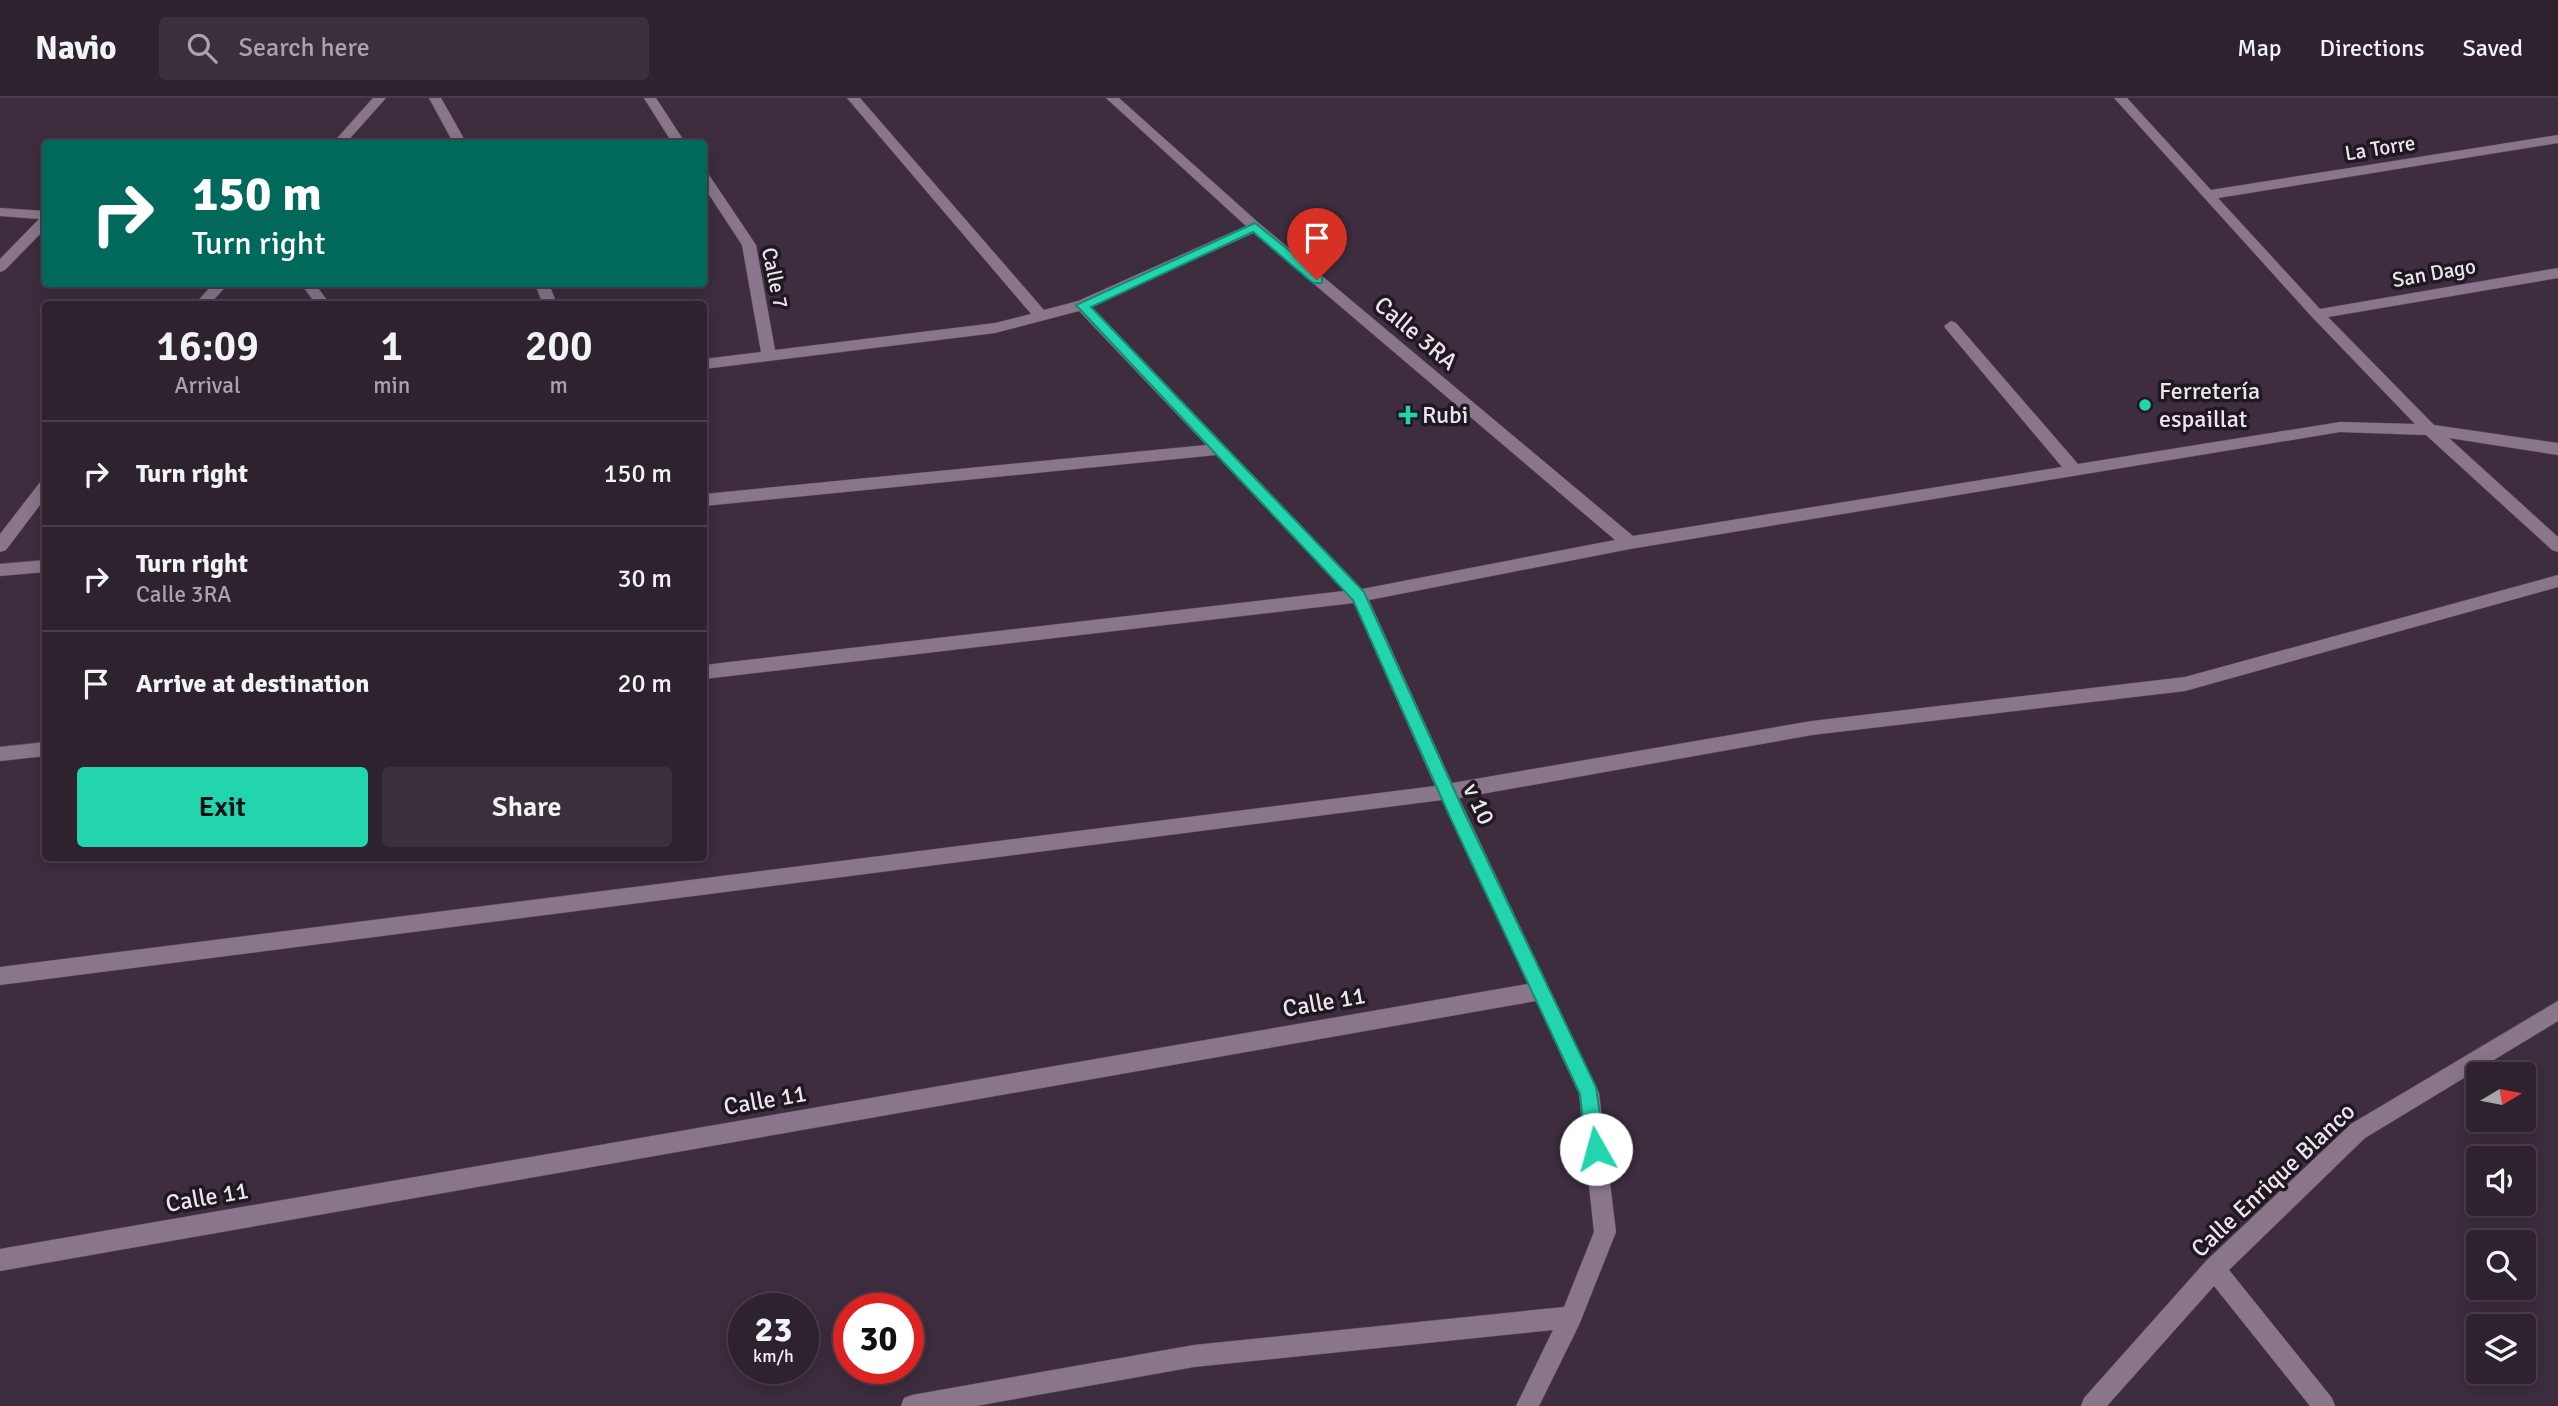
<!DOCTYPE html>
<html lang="en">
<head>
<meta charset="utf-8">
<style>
	:root { --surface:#2e222f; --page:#3a2f3b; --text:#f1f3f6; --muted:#a7a4aa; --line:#493f4b; --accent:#23d5af }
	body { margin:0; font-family:Signika,sans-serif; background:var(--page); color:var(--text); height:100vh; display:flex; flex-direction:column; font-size:26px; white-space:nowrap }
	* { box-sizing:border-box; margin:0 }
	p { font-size:23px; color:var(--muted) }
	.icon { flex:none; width:38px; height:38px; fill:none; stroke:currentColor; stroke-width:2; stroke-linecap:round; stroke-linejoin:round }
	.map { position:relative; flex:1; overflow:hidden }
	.sheet { position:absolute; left:42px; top:203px; width:665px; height:560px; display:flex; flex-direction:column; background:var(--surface); border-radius:7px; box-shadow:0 4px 18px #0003,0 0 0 2px var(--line) }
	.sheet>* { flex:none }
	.top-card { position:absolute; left:42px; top:42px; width:665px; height:147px; border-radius:7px; box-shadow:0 4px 18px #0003,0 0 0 2px var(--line); background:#00695c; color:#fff; overflow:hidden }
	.needle { width:46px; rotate:80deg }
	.tools { position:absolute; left:2466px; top:964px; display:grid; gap:14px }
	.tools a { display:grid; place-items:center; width:70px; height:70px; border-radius:7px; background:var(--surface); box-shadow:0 4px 18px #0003,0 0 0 2px var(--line); font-size:35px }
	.speed { position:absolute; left:728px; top:1195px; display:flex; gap:14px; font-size:35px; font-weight:700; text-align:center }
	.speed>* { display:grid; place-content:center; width:91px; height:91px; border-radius:50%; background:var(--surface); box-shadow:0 4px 18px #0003,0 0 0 2px var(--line); line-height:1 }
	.speed small { font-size:18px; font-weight:400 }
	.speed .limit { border:10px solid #d22; background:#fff; color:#111 }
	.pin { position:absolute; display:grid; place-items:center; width:60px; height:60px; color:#fff; margin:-72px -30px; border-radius:50% 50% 50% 0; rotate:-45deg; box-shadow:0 0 7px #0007 }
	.pin .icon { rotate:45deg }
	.me { position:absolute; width:77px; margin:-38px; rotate:353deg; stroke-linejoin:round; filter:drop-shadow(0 0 5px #0008) }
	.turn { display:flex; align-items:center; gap:24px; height:147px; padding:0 35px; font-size:32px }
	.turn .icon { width:91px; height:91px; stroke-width:2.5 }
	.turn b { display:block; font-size:49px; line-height:60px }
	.eta { display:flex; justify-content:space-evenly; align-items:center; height:119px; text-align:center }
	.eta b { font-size:42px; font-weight:600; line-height:49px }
	.action { display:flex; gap:14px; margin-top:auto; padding:14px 35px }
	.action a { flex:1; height:80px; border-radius:7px; background:var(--accent); color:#111; font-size:28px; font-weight:600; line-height:80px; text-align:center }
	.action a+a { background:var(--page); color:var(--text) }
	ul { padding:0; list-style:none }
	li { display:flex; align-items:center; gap:21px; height:105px; padding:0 35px; border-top:2px solid var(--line) }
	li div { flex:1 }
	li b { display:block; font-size:26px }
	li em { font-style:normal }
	header { display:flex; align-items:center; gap:42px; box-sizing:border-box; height:98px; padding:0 35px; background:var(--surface); border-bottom:2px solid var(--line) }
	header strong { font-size:33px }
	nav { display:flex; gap:38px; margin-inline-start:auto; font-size:24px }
	.search { width:490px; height:63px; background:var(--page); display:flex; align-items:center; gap:18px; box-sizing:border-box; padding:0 24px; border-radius:7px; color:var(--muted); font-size:26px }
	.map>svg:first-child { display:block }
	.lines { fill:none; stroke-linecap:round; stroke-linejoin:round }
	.minor-casing { stroke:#594a5b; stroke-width:1 }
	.minor { fill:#89768b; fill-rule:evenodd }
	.route { fill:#23d5af; stroke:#178a72; stroke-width:2 }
	.poi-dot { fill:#23d5af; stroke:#1f1820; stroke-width:2.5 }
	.labels { text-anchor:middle; stroke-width:7; stroke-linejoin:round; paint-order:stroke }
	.far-street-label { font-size:21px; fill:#eee4ef; stroke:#1f1820 }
	.street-label { font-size:24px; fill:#eee4ef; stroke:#1f1820 }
	.poi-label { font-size:24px; fill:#eee4ef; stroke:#1f1820; text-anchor:start }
</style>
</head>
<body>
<header>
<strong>Navio</strong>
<div class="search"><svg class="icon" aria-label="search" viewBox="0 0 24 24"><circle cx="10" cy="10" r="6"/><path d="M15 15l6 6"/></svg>Search here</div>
<nav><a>Map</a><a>Directions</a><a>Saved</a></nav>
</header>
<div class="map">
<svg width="2558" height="1308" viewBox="0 0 2558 1308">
	<rect width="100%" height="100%" fill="#3d2d3f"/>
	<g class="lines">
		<defs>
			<g id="minor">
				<path d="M 373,0 L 386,0 L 345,46 L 332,46 Z"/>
				<path d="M 429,0 L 441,0 L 467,46 L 454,46 Z"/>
				<path d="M 644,0 L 656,0 L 686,46 L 673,46 Z"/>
				<path d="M 847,0 L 860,0 L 1044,212 L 1078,203 L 1246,128 L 1106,0 L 1119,0 L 1260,126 L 1633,438 L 2062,369 L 1946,231 L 1944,228 L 1951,223 L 1956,225 L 2078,366 L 2340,324 L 2415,326 L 2312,219 L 2114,0 L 2127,0 L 2211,92 L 2558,37 L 2558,45 L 2218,100 L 2320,211 L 2558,170 L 2558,180 L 2328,219 L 2434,327 L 2558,345 L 2558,357 L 2449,340 L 2558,439 L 2558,454 L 2552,452 L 2426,337 L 2340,334 L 1630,451 L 1369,502 L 1452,685 L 1812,623 L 2185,579 L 2558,477 L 2558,489 L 2185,593 L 1812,637 L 1459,700 L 1599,995 L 1616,1134 L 1579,1227 L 1539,1308 L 1516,1308 L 1553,1232 L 1194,1269 L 976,1308 L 901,1308 L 904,1300 L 912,1297 L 1194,1247 L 1564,1209 L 1594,1134 L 1579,996 L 1536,903 L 0,1173 L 0,1151 L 1528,886 L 1442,702 L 0,887 L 0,869 L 1435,688 L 1354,505 L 704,581 L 704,567 L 1344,493 L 1216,357 L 704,408 L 704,396 L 1206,347 L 1079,213 L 995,235 L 704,271 L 704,261 L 761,254 L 742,147 L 704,89 L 704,76 L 709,77 L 756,147 L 775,252 L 995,225 L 1031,216 ZM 1254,135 L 1615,442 L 1362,491 L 1091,208 Z"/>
				<path d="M 0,110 L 46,113 L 46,130 L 5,172 L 0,174 L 0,161 L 39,121 L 0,118 Z"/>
				<path d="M 213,186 L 228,186 L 210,206 L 195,206 Z"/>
				<path d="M 301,186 L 315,186 L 330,206 L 316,206 Z"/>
				<path d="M 535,186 L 549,186 L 557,206 L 543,206 Z"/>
				<path d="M 46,381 L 46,399 L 6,452 L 0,454 L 0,436 L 41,383 Z"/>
				<path d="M 46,462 L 46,474 L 0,478 L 0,466 Z"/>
				<path d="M 46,644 L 46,658 L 0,663 L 0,649 Z"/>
				<path d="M 2558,903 L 2558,923 L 2365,1040 L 2229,1172 L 2332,1300 L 2335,1308 L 2310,1308 L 2214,1188 L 2107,1308 L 2081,1308 L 2084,1300 L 2206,1163 L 2351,1026 Z"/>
			</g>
		</defs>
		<use href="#minor" class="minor-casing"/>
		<use href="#minor" class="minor"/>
	</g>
	<path class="route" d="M 1255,125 L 1322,179 L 1322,185 L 1313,185 L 1253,134 L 1091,209 L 1364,494 L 1466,718 L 1596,989 L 1605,1051 L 1602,1057 L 1596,1060 L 1589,1057 L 1586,1051 L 1580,996 L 1450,719 L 1353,502 L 1076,207 Z"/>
	<g class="poi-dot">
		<circle cx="2145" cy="307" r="7"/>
		<path d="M1404.5 306.5h7v7h7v7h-7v7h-7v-7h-7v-7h7z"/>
	</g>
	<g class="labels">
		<g class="far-street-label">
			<text transform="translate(2380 50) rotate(-9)" y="7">La Torre</text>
			<text transform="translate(2434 175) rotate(-10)" y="7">San Dago</text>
			<text transform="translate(775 180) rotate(78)" y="7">Calle 7</text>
		</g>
		<g class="street-label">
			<text transform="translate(1416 235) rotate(40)" y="8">Calle 3RA</text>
			<text transform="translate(1479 706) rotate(65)" y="8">v 10</text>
			<text transform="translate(1324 904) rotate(-10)" y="8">Calle 11</text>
			<text transform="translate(765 1002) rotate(-10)" y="8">Calle 11</text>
			<text transform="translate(2273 1082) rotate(-43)" y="8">Calle Enrique Blanco</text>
			<text transform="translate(207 1099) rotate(-10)" y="8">Calle 11</text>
		</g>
		<g class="poi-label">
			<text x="2159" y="301">Ferretería<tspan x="2159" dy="28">espaillat</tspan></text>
			<text x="1422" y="325">Rubi</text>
		</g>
	</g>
</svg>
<div class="tools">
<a><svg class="needle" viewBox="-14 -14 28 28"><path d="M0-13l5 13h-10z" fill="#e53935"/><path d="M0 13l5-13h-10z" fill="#a7a4aa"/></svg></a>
<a><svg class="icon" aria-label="sound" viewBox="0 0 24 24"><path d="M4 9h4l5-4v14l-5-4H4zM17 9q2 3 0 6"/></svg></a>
<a><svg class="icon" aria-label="search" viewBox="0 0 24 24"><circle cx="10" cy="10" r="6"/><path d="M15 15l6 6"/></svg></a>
<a><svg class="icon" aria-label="layers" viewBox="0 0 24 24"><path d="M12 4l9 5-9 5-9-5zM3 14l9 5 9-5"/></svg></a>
</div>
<div class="speed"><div>23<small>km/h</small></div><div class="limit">30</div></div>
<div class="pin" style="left:1317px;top:182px;background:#d93025"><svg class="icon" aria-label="arrive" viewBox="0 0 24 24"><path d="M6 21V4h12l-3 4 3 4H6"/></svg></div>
<svg class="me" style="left:1596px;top:1051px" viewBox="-20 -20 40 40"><circle r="19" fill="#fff"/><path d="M0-13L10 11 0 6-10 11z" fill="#23d5af"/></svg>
<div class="top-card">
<div class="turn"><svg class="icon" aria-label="right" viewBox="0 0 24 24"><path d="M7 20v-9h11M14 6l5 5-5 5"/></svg><div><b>150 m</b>Turn right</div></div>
</div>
<section class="sheet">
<div class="eta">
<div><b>16:09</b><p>Arrival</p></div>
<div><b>1</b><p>min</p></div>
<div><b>200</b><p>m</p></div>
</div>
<ul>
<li><svg class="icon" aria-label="right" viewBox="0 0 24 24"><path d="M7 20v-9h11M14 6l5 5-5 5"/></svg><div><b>Turn right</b></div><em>150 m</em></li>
<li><svg class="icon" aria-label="right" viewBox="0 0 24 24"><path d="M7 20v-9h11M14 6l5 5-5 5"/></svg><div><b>Turn right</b><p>Calle 3RA</p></div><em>30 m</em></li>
<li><svg class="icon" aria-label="arrive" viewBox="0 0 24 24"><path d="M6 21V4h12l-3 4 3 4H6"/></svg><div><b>Arrive at destination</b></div><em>20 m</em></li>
</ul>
<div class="action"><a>Exit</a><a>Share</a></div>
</section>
</div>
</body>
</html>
